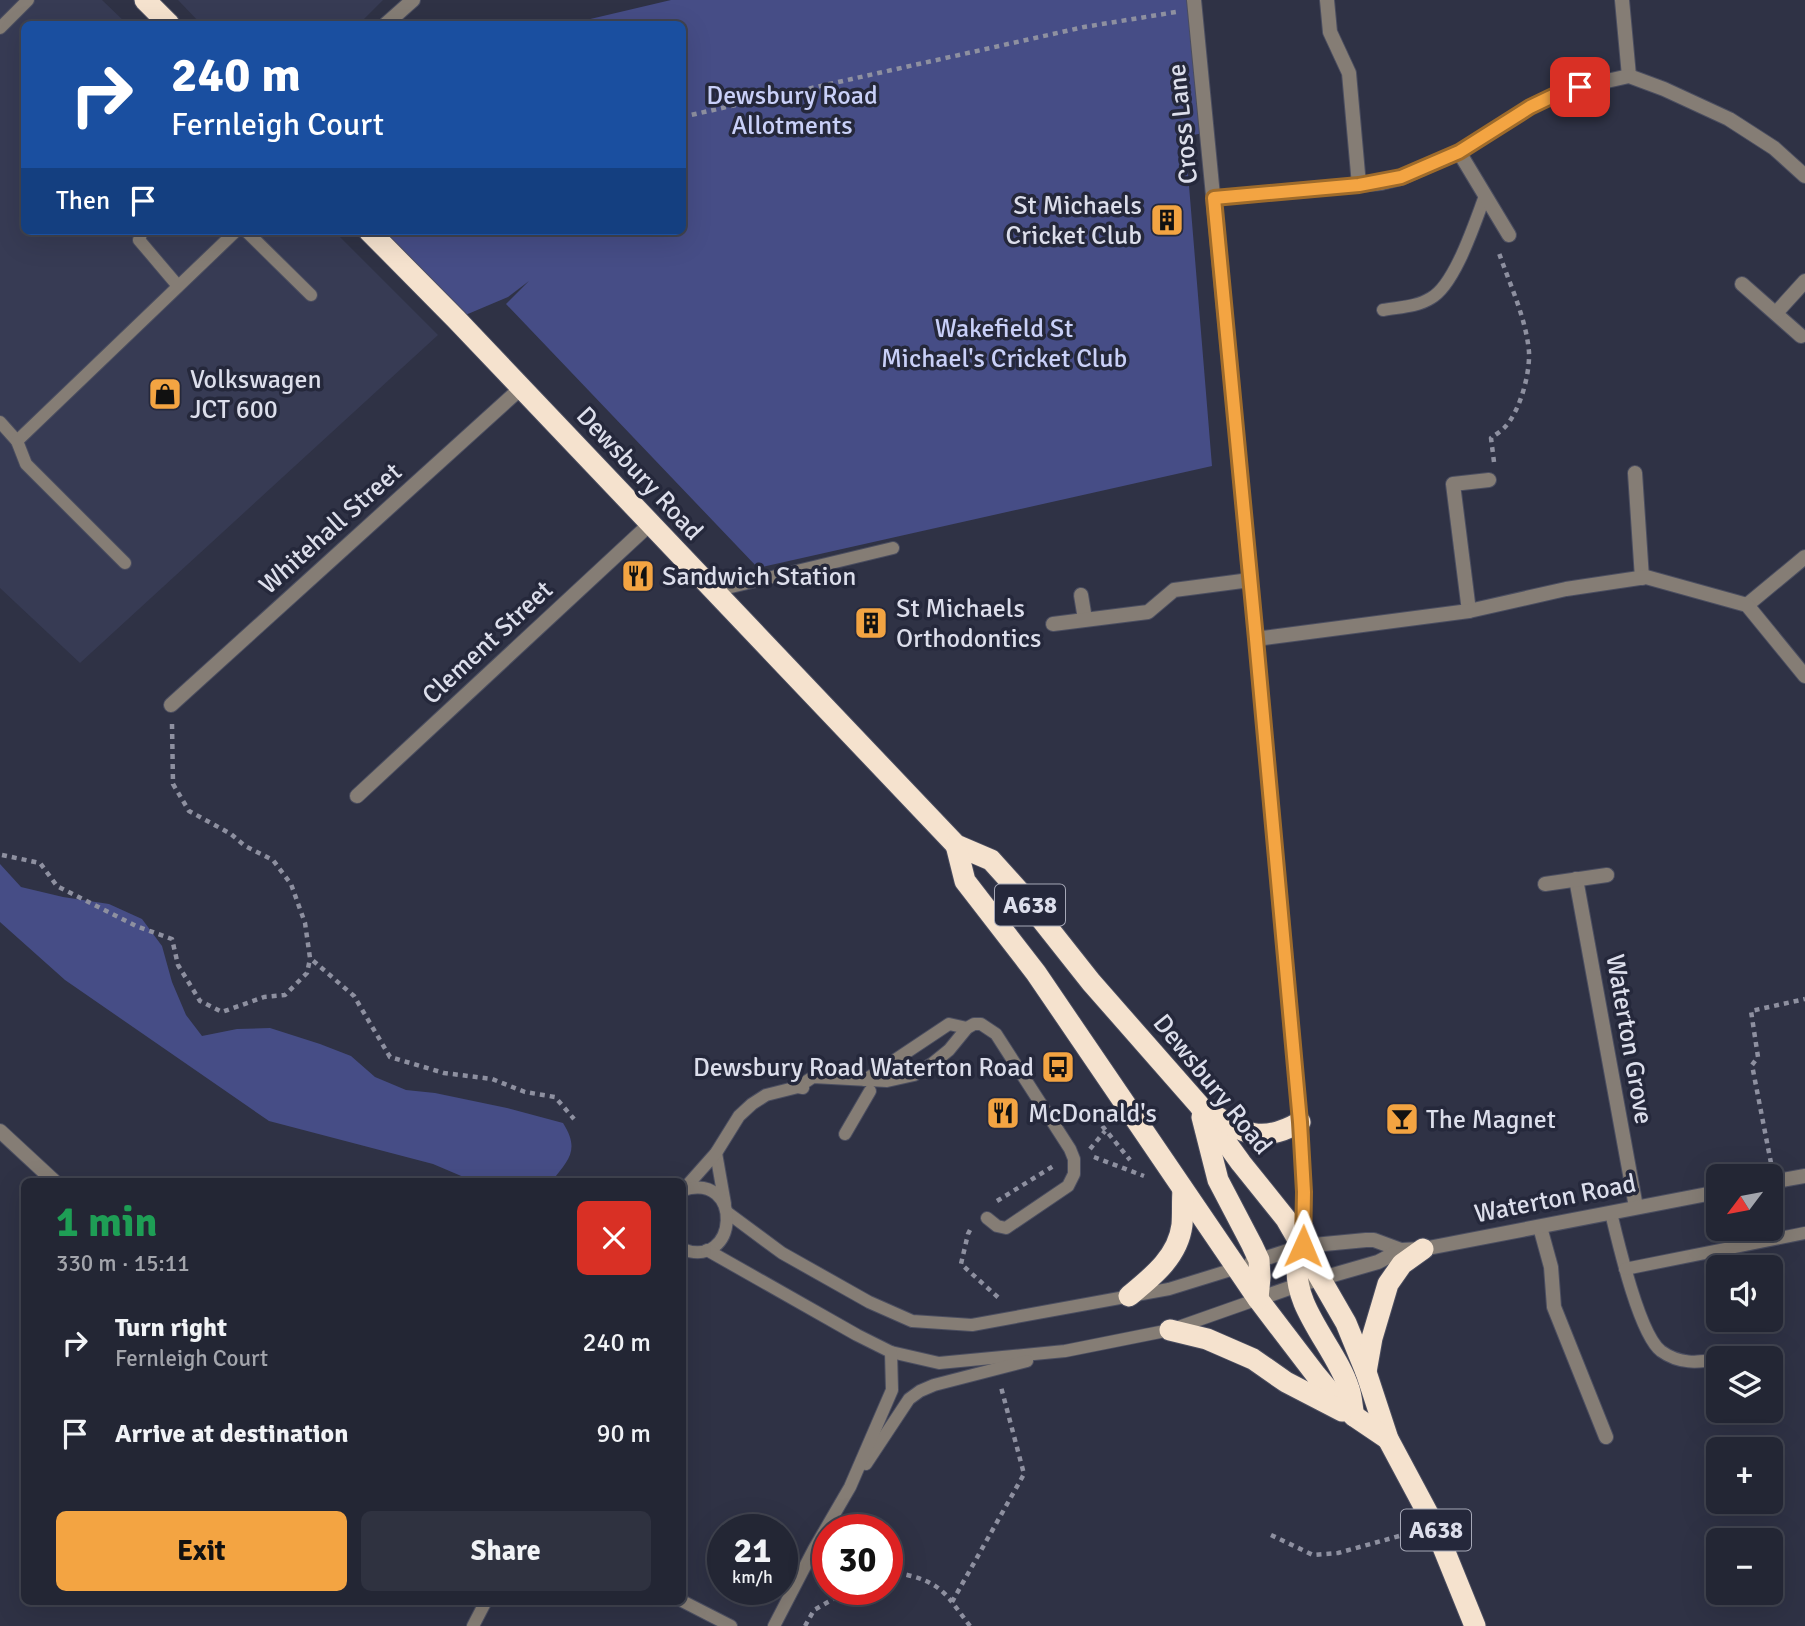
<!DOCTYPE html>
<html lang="en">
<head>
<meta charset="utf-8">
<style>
	:root { --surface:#232634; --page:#2f3240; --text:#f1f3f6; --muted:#a3a5ac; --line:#40434f; --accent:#f3a442 }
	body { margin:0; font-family:Signika,sans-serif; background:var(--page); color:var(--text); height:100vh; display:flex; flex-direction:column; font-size:26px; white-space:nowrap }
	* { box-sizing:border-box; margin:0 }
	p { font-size:23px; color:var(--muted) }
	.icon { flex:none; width:38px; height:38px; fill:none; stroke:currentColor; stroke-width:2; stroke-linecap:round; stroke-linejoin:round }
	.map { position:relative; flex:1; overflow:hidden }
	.side { position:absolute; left:21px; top:1178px; width:665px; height:427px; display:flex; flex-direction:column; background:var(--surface); border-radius:10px; box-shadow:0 7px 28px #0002,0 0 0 2px var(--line) }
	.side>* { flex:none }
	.hud { position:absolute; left:21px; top:21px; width:665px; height:214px; border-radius:10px; box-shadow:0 7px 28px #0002,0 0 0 2px var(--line); background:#1a4fa0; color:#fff; overflow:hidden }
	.needle { width:46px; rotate:238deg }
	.buttons { position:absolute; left:1706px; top:1164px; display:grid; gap:14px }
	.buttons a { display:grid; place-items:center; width:77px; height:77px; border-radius:10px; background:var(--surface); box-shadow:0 7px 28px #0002,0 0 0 2px var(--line); font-size:35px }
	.speed { position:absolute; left:707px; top:1514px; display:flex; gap:14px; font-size:35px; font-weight:700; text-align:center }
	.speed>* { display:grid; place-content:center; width:91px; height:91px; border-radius:50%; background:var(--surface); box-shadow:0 7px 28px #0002,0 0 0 2px var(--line); line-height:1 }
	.speed small { font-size:18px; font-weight:400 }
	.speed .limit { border:10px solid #d22; background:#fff; color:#111 }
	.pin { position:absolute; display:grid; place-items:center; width:60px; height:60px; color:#fff; margin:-30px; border-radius:14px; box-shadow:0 4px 10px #0006 }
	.me { position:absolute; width:77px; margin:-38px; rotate:1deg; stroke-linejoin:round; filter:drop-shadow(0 0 5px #0008) }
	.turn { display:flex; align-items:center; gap:24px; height:147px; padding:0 35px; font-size:32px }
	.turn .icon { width:91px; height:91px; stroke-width:2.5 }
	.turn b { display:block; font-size:49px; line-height:60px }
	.then { display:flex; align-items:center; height:66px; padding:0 35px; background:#0003; gap:14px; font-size:26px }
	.round { display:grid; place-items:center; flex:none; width:74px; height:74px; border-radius:10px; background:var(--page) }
	.overview { display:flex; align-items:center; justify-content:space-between; height:119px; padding:0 35px }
	h1 { font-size:42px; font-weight:700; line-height:52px; color:#1e9e55 }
	.action { display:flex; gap:14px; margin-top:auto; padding:14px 35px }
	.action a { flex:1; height:80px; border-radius:10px; background:var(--accent); color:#111; font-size:28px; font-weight:700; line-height:80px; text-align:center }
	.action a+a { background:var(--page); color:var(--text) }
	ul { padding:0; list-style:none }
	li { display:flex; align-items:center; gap:21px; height:91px; padding:0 35px }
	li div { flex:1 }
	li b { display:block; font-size:26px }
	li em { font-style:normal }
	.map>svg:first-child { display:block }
	.built { fill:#373b54 }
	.green { fill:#464d86 }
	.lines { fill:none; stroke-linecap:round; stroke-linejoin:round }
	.lane-casing { stroke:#4b4e60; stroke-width:14 }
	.street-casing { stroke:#4b4e60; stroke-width:16 }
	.highway-casing { stroke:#4b4e60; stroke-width:23 }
	.path { stroke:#8e90a0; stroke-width:4.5; stroke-dasharray:5 5; stroke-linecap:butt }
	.lane { stroke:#857d75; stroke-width:12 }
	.street { stroke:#857d75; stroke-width:14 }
	.highway { stroke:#f5e2ce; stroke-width:21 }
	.route-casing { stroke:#9e6b2b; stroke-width:18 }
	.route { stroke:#f3a442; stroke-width:12 }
	.labels { text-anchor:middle; stroke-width:7; stroke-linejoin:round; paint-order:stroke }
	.shield { fill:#25283b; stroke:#a5a7b6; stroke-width:2 }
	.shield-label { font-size:24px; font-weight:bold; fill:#dcdeeb }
	.park-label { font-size:26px; fill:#c9d0f8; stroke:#25283b }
	.street-label { font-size:26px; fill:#dcdeeb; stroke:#25283b }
	.poi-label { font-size:26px; fill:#dcdeeb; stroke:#25283b; text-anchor:start }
</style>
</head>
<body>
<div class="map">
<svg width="1805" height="1626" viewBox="0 0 1805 1626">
	<rect width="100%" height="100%" fill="#2f3245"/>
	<g class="built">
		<path d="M 0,0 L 102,0 L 127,24 L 24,24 L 24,231 L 334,231 L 438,335 L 80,663 L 0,588 Z"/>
		<path d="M 178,0 L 383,0 L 359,24 L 201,24 Z"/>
	</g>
	<g class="green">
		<path d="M 671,0 L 1194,0 L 1207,132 L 1185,137 L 1212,466 L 758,568 L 506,304 L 529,281 L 508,297 L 456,319 L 369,231 L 682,231 L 682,24 L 569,24 Z"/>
		<path d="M 0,864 L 21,887 L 63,897 L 109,904 L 142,919 L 162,946 L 172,982 L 186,1015 L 202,1036 L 237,1029 L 270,1028 L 320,1044 L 351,1056 L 375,1077 L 406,1090 L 435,1093 L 507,1108 L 563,1123 C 580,1150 569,1159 552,1181 L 473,1181 L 433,1164 L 269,1121 L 65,980 L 0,922 Z"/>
	</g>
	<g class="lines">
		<defs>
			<g id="lane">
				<path d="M 0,28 L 28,0"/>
				<path d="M 142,231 L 139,240 L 178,286"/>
				<path d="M 246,231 L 311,295"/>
				<path d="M 1383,310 C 1399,307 1417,307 1431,298 C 1455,285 1475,222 1485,196"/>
				<path d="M 0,422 L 17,441"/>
				<path d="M 125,563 L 26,464 L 17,441 L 236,231"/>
				<path d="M 714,591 L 893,548"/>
				<path d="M 865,1080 L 949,1024 L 967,1028"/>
				<path d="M 798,1087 L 813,1077 L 887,1081 L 914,1075 L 933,1063 L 949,1050 L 967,1028 L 974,1024 L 981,1024 L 996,1034 L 1070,1149 L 1074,1159 L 1074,1174 L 1068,1186 L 1006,1228 L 997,1226 L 987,1218"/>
				<path d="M 845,1134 L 870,1091"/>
				<path d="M 716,1153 L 725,1204"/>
				<path d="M 684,1189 L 716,1153 L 739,1116 L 752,1104 L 766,1095 L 798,1087 L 803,1088"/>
				<path d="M 728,1213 L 782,1253 L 869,1302 L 912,1321 L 972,1325 L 1169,1289 L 1237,1268"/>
				<path d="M 1611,1213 C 1618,1242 1639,1334 1661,1351 C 1679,1364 1697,1363 1718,1359"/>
				<path d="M 682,1249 C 739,1271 744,1171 683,1190"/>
				<path d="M 707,1250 L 857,1335 L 891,1352 L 939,1363 L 1065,1351 L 1170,1330 L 1258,1299"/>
				<path d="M 1625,1269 L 1805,1233"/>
				<path d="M 866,1464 L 909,1399 L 920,1391 L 934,1385 L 1027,1361"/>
				<path d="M 682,1601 L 731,1626"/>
				<path d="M 473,1626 L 486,1601"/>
				<path d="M 774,1626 L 814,1549 L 850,1487 L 892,1390 L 891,1352"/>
			</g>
			<g id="street">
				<path d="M 1194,0 L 1256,639 L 1300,1122 L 1304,1192 L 1303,1246"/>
				<path d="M 1327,0 L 1330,32 L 1349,73 L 1359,185"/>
				<path d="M 1622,0 L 1629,76"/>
				<path d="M 386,24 L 413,0"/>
				<path d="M 1459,152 L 1509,235"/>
				<path d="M 1214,198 L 1359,185 L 1381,183 L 1401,178 L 1459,152 L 1530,107 L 1555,95 L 1580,87 L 1629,76 L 1664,89 L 1729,119 L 1774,148 L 1805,176"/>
				<path d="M 1742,284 L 1801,336"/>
				<path d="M 1776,313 L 1805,281"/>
				<path d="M 1635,473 L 1642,578"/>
				<path d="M 1081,595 L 1085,619"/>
				<path d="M 1747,605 L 1805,557"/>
				<path d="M 1469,611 L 1453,484 L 1489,480"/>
				<path d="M 1053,624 L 1148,612 L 1174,590 L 1250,580"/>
				<path d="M 1256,639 L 1469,611 L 1566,589 L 1646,577 L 1747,605 L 1805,676"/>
				<path d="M 171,705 L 521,388"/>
				<path d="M 357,796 L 650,524"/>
				<path d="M 1576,879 L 1636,1207"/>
				<path d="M 1545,884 L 1607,875"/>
				<path d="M 0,1131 L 54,1181"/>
				<path d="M 1771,1182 L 1805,1176"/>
				<path d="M 1540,1227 L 1551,1267 L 1554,1307 L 1606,1437"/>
				<path d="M 1251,1263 L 1303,1246 L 1366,1240 L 1374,1240 L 1401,1250"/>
				<path d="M 1258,1299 L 1298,1285 L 1378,1262 L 1401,1250 L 1423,1249 L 1718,1192"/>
			</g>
			<g id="highway">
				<path d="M 145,0 L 169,24"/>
				<path d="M 369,231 L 456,319 L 956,845 L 991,860 L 1019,891 L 1091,982 L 1199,1105 L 1241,1163 L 1286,1219 L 1346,1323 L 1366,1372 L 1388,1439 L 1434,1525 L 1475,1626"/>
				<path d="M 956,845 L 965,881 L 1036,973 L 1258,1299 L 1316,1375 L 1331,1393 L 1354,1416 L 1388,1439"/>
				<path d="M 1209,1112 C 1244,1134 1262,1144 1300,1122"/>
				<path d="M 1202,1117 L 1218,1180 L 1252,1245 L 1259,1260 L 1260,1277 L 1258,1299"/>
				<path d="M 1303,1246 C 1301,1251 1299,1257 1298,1262 C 1290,1305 1337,1349 1349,1389 C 1352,1397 1352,1408 1354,1416"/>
				<path d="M 1129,1296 C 1152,1277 1178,1257 1182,1225 C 1183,1213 1182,1202 1183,1190"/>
				<path d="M 1170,1330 L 1207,1339 L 1253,1359 L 1286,1382 L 1342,1411"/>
				<path d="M 1366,1372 L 1372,1338 L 1388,1284 L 1402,1264 L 1423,1249"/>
			</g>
		</defs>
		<use href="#lane" class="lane-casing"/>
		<use href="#street" class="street-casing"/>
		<use href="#highway" class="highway-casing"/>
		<g class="path">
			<path d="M 682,117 L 1084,27 L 1176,12"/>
			<path d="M 1494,462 L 1491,438 C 1495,435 1500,432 1504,428 C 1520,412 1530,374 1529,352 C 1526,318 1510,285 1499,253"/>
			<path d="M 172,724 L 173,784 L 189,811 L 231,834 L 245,846 L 273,860 L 291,884 L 305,923 L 310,958 L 354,996 L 390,1057 L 444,1073 L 492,1079 L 525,1092 L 555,1097 L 574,1119"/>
			<path d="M 2,855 L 40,863 L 57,886 L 136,926 L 172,939 L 178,965 L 200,1001 L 222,1012 L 264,997 L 285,995 L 307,973 L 310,959"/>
			<path d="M 1101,1111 L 1095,1117 L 1130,1160"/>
			<path d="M 1090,1149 L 1105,1131"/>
			<path d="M 1094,1157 L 1144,1176"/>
			<path d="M 1771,1163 L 1752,1065 L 1758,1057 L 1751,1011 L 1805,999"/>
			<path d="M 997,1201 L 1055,1165"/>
			<path d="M 970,1230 L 968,1234 L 961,1264 L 1001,1300"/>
			<path d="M 1271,1535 L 1313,1555 L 1338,1553 L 1410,1533"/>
			<path d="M 887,1572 L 890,1571 C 917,1577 935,1580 952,1602"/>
			<path d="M 887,1588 L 890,1593"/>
			<path d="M 805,1626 L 814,1610 L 851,1589"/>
			<path d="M 970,1626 L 952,1602 L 1024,1474 L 1001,1387"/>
		</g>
		<use href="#lane" class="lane"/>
		<use href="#street" class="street"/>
		<use href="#highway" class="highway"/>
	</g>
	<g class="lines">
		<defs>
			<path id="route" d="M 1303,1246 L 1304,1192 L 1300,1122 L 1256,639 L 1214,198 L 1359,185 L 1401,177 L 1459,152 L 1530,107 L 1555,95 L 1580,87"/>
		</defs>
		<use href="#route" class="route-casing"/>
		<use href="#route" class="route"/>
	</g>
	<defs>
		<symbol id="building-square" viewBox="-11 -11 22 22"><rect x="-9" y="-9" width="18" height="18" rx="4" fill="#f3a442" stroke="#25283b"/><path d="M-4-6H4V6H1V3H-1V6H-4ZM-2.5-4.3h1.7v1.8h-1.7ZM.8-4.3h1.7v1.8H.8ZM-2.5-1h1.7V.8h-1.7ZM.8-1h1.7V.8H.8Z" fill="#111"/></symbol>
		<symbol id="shop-square" viewBox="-11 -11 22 22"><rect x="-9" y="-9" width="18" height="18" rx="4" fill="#f3a442" stroke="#25283b"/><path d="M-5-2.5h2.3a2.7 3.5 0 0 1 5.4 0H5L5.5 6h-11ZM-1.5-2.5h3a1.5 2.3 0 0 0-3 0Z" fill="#111"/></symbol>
		<symbol id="restaurant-square" viewBox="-11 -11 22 22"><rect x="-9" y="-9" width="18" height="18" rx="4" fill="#f3a442" stroke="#25283b"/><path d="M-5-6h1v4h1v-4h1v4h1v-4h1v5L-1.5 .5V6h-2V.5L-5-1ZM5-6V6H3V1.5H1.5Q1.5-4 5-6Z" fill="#111"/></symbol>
		<symbol id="bus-square" viewBox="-11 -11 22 22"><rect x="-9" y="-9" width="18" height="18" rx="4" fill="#f3a442" stroke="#25283b"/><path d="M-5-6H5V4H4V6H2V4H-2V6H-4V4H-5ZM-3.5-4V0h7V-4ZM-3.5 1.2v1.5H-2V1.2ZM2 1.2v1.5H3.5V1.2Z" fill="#111"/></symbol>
		<symbol id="bar-square" viewBox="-11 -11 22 22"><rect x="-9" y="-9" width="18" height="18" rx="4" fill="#f3a442" stroke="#25283b"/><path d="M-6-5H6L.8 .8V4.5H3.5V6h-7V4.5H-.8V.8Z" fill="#111"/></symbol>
	</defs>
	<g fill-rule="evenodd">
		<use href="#building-square" x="1148" y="201" width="38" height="38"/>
		<use href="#shop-square" x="146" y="375" width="38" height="38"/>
		<use href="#restaurant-square" x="619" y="557" width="38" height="38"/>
		<use href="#building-square" x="852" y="604" width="38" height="38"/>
		<use href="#bus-square" x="1039" y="1048" width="38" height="38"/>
		<use href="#restaurant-square" x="984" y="1094" width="38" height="38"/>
		<use href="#bar-square" x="1383" y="1100" width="38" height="38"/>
	</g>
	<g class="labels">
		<g class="shield">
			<rect x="995" y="884.5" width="70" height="41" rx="5"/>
			<rect x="1401" y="1509.5" width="70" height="41" rx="5"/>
		</g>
		<g class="shield-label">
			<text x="1030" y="913">A638</text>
			<text x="1436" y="1538">A638</text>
		</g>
		<g class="park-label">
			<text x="792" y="104">Dewsbury Road<tspan x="792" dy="30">Allotments</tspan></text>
			<text x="1004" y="337">Wakefield St<tspan x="1004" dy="30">Michael's Cricket Club</tspan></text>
		</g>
		<g class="street-label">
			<text transform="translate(1182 124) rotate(-96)" y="9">Cross Lane</text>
			<text transform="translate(640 473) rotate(47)" y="9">Dewsbury Road</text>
			<text transform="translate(330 528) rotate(-42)" y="9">Whitehall Street</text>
			<text transform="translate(487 642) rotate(-43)" y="9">Clement Street</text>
			<text transform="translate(1630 1039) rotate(80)" y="9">Waterton Grove</text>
			<text transform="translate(1213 1084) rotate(51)" y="9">Dewsbury Road</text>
			<text transform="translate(1555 1198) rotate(-11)" y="9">Waterton Road</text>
		</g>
		<g class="poi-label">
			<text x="1142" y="214" text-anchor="end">St Michaels<tspan x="1142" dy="30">Cricket Club</tspan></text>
			<text x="190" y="388">Volkswagen<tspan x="190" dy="30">JCT 600</tspan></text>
			<text x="662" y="585">Sandwich Station</text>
			<text x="896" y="617">St Michaels<tspan x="896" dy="30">Orthodontics</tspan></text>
			<text x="1034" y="1076" text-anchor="end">Dewsbury Road Waterton Road</text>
			<text x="1028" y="1122">McDonald's</text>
			<text x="1426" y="1128">The Magnet</text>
		</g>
	</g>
</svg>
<div class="buttons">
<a><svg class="needle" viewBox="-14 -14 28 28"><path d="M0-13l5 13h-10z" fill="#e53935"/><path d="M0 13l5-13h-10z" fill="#a3a5ac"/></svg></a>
<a><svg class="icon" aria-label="sound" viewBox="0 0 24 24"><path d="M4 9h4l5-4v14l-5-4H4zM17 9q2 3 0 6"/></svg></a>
<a><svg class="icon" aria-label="layers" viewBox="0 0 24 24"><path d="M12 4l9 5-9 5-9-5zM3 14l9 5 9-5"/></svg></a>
<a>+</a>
<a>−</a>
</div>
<div class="speed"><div>21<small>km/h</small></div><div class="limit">30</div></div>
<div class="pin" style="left:1580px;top:87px;background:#d93025"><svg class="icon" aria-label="arrive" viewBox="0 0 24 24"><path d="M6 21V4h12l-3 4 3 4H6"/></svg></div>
<svg class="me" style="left:1303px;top:1246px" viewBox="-20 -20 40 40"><path d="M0-17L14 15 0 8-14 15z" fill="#f3a442" stroke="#fff" stroke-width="4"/></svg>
<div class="hud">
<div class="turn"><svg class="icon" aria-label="right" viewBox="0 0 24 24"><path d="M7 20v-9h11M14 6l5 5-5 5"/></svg><div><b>240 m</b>Fernleigh Court</div></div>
<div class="then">Then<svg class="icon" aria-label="arrive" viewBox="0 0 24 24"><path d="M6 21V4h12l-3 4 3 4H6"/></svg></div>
</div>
<section class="side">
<div class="overview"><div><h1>1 min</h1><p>330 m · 15:11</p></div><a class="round" style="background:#d93025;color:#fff"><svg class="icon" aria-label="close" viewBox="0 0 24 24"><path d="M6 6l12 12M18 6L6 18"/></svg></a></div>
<ul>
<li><svg class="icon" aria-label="right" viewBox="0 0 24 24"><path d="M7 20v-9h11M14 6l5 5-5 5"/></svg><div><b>Turn right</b><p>Fernleigh Court</p></div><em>240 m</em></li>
<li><svg class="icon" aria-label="arrive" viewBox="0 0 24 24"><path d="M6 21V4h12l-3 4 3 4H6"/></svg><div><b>Arrive at destination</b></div><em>90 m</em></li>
</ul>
<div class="action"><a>Exit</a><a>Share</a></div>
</section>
</div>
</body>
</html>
